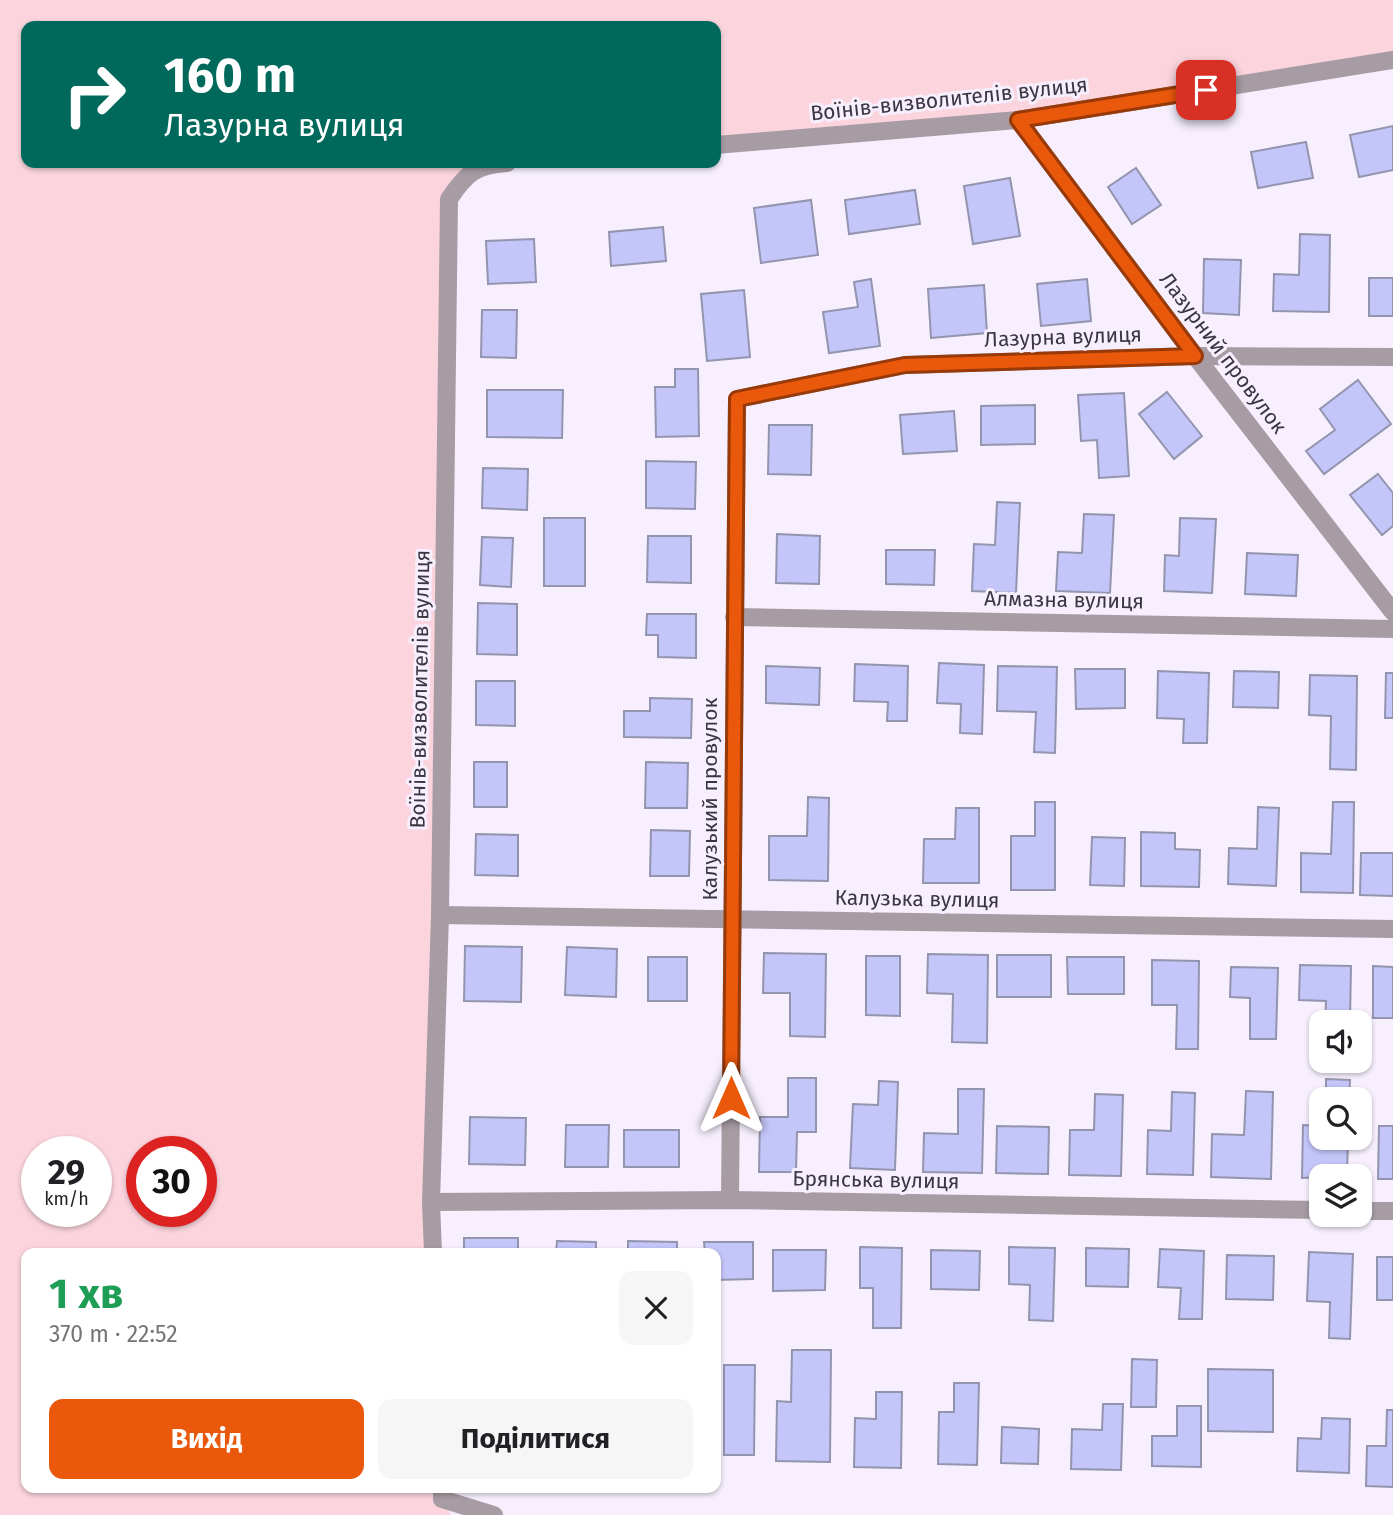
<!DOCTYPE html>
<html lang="uk">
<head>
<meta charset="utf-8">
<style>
	:root { --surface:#fff; --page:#f6f6f6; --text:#202124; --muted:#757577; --accent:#ea580c }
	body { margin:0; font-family:"Fira Sans",sans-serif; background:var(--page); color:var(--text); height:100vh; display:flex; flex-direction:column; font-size:26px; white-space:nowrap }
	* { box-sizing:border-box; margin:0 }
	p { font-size:23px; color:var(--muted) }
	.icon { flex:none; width:38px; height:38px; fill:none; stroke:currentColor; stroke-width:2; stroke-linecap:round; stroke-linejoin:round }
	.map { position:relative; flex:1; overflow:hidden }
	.panel { position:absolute; left:21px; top:1248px; width:700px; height:245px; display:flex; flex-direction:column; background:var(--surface); border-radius:14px; box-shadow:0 2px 5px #0004 }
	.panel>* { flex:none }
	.hud { position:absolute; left:21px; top:21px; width:700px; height:147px; border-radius:14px; box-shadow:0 2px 5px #0004; background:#00695c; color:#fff; overflow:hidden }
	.controls { position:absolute; left:1309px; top:1010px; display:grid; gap:14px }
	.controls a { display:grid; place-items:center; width:63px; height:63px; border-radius:14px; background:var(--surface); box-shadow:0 2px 5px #0004; font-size:35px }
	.speed { position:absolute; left:21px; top:1136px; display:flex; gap:14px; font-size:35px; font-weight:700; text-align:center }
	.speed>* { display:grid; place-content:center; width:91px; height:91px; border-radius:50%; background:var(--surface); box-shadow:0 2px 5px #0004; line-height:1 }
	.speed small { font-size:18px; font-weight:400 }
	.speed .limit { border:10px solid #d22; background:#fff; color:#111 }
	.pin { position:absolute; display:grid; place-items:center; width:60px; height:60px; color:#fff; margin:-30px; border-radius:14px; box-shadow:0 4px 10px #0006 }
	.me { position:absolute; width:77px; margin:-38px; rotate:0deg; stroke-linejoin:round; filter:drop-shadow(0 0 5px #0008) }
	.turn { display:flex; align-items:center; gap:24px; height:147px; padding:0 28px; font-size:32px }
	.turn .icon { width:91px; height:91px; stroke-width:2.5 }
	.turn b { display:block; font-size:49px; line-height:60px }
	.round { display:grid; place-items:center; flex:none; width:74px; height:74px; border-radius:14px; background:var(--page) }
	.overview { display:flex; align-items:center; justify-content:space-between; height:119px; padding:0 28px }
	h1 { font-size:42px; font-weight:700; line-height:52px; color:#1e9e55 }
	.button { display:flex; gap:14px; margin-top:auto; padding:14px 28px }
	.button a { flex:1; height:80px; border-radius:14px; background:var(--accent); color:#fff; font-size:28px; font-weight:700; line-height:80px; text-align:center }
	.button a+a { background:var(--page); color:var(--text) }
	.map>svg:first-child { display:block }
	.green { fill:#fbd4dd; fill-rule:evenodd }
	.building { fill:#c4c5f9; stroke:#9394ad; stroke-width:2 }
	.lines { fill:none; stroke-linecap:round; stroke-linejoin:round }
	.minor { stroke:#a79ca4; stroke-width:18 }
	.route-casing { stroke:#983908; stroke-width:18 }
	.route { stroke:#ea580c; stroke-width:12 }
	.labels { text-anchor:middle; stroke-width:6; stroke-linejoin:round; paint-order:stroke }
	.street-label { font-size:21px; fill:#3a353f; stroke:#f7effe }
</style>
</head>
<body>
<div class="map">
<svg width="1393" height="1515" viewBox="0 0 1393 1515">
	<rect width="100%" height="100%" fill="#f7effe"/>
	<path class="green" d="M 0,0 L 1393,0 L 1393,60 L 1018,120 L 716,145 L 716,26 L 26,26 L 26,163 L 507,163 L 491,164 L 449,199 L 433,1253 L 26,1253 L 26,1488 L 442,1488 L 442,1499 L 451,1515 L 0,1515 ZM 37,1152 L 96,1152 L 96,1211 L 37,1211 ZM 142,1152 L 201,1152 L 201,1211 L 142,1211 Z"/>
	<g class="building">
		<path d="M 1393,126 L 1393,170 L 1359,177 L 1350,135 Z"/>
		<path d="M 1306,142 L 1313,178 L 1258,188 L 1251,152 Z"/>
		<path d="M 1136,168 L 1161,205 L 1132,224 L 1108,187 Z"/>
		<path d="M 1010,178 L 1020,236 L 973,244 L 964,186 Z"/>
		<path d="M 915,190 L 920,224 L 849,234 L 845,200 Z"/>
		<path d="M 811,200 L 818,255 L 761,263 L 754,208 Z"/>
		<path d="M 663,227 L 666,261 L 611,266 L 609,232 Z"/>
		<path d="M 1300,234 L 1330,235 L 1329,312 L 1273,311 L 1274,274 L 1299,275 Z"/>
		<path d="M 534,239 L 536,282 L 488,284 L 486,241 Z"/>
		<path d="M 1204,259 L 1241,260 L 1239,315 L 1203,313 Z"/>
		<rect x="1369" y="278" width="24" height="38"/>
		<path d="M 871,279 L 880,346 L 829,353 L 823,312 L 858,307 L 854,282 Z"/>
		<path d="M 1087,279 L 1091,321 L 1041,326 L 1037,284 Z"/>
		<path d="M 984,285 L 987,333 L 931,338 L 928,289 Z"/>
		<path d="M 744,290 L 750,357 L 707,361 L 701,294 Z"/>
		<path d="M 482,310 L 517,310 L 516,358 L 481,357 Z"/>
		<path d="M 675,369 L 698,369 L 699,436 L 656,437 L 655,387 L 675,387 Z"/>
		<path d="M 1358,380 L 1391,424 L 1324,474 L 1306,451 L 1335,430 L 1320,409 Z"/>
		<path d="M 487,390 L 563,390 L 562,438 L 487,437 Z"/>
		<path d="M 1167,392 L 1202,436 L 1174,459 L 1139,414 Z"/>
		<path d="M 1124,393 L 1129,476 L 1099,478 L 1097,440 L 1081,441 L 1078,395 Z"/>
		<path d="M 1035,405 L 1035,444 L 981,445 L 981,406 Z"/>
		<path d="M 954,411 L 957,451 L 903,454 L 900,415 Z"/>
		<path d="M 769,425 L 812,425 L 811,475 L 768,474 Z"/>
		<path d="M 646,461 L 696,462 L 695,509 L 646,508 Z"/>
		<path d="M 483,468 L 528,469 L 527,510 L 482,508 Z"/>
		<path d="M 1378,474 L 1393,493 L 1393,526 L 1382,535 L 1350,495 Z"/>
		<path d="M 997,502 L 1020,503 L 1016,593 L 972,591 L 974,544 L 995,545 Z"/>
		<path d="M 1084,514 L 1114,515 L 1110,593 L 1056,591 L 1058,552 L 1082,553 Z"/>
		<rect x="544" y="518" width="41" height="68"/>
		<path d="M 1180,518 L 1216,519 L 1212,593 L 1164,591 L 1165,555 L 1179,556 Z"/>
		<path d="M 777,534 L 820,536 L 819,584 L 776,583 Z"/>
		<path d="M 648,536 L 691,536 L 691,583 L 647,582 Z"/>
		<path d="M 482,537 L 513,538 L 511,587 L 480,585 Z"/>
		<path d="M 886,550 L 935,550 L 934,585 L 886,584 Z"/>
		<path d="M 1247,553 L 1298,555 L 1296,596 L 1245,594 Z"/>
		<path d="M 478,603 L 517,604 L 517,655 L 477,654 Z"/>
		<path d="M 647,614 L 696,614 L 696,658 L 658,657 L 658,635 L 646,635 Z"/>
		<path d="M 939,663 L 984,665 L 982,734 L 960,733 L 961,704 L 937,703 Z"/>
		<path d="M 855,664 L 908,666 L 907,721 L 887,721 L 888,702 L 854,701 Z"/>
		<path d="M 766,666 L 820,668 L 819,705 L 766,703 Z"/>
		<path d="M 998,666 L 1057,667 L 1055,753 L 1034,752 L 1036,712 L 997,711 Z"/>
		<path d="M 1075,669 L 1125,669 L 1125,708 L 1076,709 Z"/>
		<path d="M 1158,671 L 1209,673 L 1207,743 L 1183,743 L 1184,719 L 1157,718 Z"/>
		<path d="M 1234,671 L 1279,672 L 1278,708 L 1233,707 Z"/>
		<path d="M 1386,673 L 1393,673 L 1393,718 L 1385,718 Z"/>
		<path d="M 1310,675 L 1357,676 L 1356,770 L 1330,769 L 1331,716 L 1309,715 Z"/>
		<path d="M 476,681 L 515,681 L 515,726 L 476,725 Z"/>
		<path d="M 650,698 L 692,699 L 691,738 L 624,737 L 624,711 L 650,711 Z"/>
		<rect x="474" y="762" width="33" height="45"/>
		<path d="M 646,762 L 688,763 L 687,808 L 645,808 Z"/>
		<path d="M 808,797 L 829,798 L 828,881 L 769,880 L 769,836 L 807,836 Z"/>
		<path d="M 1035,802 L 1055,802 L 1055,890 L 1011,890 L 1011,836 L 1035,836 Z"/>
		<path d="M 1333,802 L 1354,802 L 1353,893 L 1301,892 L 1301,853 L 1331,854 Z"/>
		<path d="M 1258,807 L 1279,808 L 1276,886 L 1228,884 L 1229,848 L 1257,849 Z"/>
		<path d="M 956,808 L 979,808 L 979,883 L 923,883 L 924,839 L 955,839 Z"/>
		<path d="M 651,830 L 690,831 L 689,876 L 650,876 Z"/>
		<path d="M 1141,832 L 1175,833 L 1175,849 L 1200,850 L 1199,887 L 1141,886 Z"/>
		<path d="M 476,834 L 518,835 L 518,876 L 475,875 Z"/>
		<path d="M 1092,837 L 1125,838 L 1124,886 L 1090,885 Z"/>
		<path d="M 1361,853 L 1393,853 L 1393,896 L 1360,895 Z"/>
		<path d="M 465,946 L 522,947 L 521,1002 L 464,1001 Z"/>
		<path d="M 567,947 L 617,949 L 616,997 L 565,995 Z"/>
		<path d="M 764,953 L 826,954 L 825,1037 L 790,1036 L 790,993 L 763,993 Z"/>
		<path d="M 928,954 L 988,955 L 987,1043 L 952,1042 L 953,994 L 927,993 Z"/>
		<rect x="997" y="955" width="54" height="42"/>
		<path d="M 866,956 L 900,956 L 900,1016 L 866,1015 Z"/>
		<rect x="648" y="957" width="39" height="44"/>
		<path d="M 1067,957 L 1124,957 L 1124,994 L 1068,994 Z"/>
		<path d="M 1152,960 L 1199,961 L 1198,1049 L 1176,1049 L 1177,1005 L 1152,1005 Z"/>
		<path d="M 1300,965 L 1351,966 L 1350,1022 L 1325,1022 L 1326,1001 L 1299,1000 Z"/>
		<path d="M 1373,966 L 1393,967 L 1393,1018 L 1373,1018 Z"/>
		<path d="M 1231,967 L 1278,968 L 1276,1039 L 1250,1039 L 1250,998 L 1230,997 Z"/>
		<path d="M 788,1078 L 816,1078 L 816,1132 L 797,1132 L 796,1172 L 759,1172 L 760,1117 L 788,1117 Z"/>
		<path d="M 1326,1079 L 1350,1080 L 1349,1099 L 1326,1099 Z"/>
		<path d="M 879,1081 L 898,1082 L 895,1170 L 850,1168 L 853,1104 L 878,1105 Z"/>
		<path d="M 958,1089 L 984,1089 L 982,1173 L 923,1172 L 924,1133 L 958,1134 Z"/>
		<path d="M 1246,1091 L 1273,1092 L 1271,1179 L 1211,1177 L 1212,1134 L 1244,1135 Z"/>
		<path d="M 1172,1092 L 1195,1093 L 1193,1175 L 1147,1174 L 1148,1130 L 1171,1131 Z"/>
		<path d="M 1095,1094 L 1123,1095 L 1121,1176 L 1069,1175 L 1070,1130 L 1094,1130 Z"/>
		<path d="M 470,1117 L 526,1118 L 525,1165 L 469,1164 Z"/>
		<path d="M 566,1125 L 609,1125 L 608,1167 L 565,1167 Z"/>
		<path d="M 1303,1125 L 1321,1126 L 1321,1138 L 1348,1138 L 1347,1176 L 1302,1178 Z"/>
		<path d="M 997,1126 L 1049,1127 L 1048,1174 L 996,1173 Z"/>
		<path d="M 1379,1126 L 1393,1126 L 1393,1179 L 1378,1179 Z"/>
		<rect x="624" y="1130" width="55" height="37"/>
		<rect x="464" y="1238" width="54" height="15"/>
		<path d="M 557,1241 L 596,1242 L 596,1253 L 556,1253 Z"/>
		<path d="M 628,1241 L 677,1242 L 677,1253 L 628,1253 Z"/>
		<path d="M 704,1242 L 753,1242 L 753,1279 L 716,1280 L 716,1253 L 705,1253 Z"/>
		<path d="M 860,1247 L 902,1248 L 901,1328 L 873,1328 L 873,1288 L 860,1288 Z"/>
		<path d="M 1009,1247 L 1055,1248 L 1053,1321 L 1029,1320 L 1030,1285 L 1009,1284 Z"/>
		<path d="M 1086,1248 L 1129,1249 L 1128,1287 L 1086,1286 Z"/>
		<path d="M 1160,1249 L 1204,1251 L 1202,1319 L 1179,1319 L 1181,1288 L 1158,1287 Z"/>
		<path d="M 773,1250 L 826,1250 L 825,1290 L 773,1291 Z"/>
		<path d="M 931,1250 L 980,1251 L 979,1290 L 931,1289 Z"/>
		<path d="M 1309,1252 L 1353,1254 L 1350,1339 L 1329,1338 L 1330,1302 L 1307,1301 Z"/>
		<path d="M 1227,1255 L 1274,1256 L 1273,1300 L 1226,1299 Z"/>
		<rect x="1377" y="1257" width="16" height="43"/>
		<path d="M 792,1350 L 831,1350 L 830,1462 L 776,1461 L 777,1401 L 791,1402 Z"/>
		<path d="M 1132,1359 L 1157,1360 L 1156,1407 L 1131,1407 Z"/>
		<path d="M 724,1365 L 755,1365 L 754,1455 L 724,1455 Z"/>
		<path d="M 1208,1369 L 1273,1370 L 1273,1432 L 1208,1431 Z"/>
		<path d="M 954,1383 L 979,1383 L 977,1465 L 938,1464 L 939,1412 L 954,1412 Z"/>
		<path d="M 876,1392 L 902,1392 L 901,1468 L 854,1467 L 855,1418 L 876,1419 Z"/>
		<path d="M 1103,1404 L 1123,1404 L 1121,1470 L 1071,1469 L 1072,1429 L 1102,1430 Z"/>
		<path d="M 1177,1406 L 1201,1406 L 1201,1467 L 1152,1466 L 1152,1436 L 1177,1436 Z"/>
		<path d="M 1387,1410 L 1393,1410 L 1393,1487 L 1366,1486 L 1367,1446 L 1386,1446 Z"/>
		<path d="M 1322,1418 L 1350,1419 L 1349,1473 L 1297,1471 L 1298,1438 L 1321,1439 Z"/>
		<path d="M 1002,1427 L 1039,1429 L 1038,1464 L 1001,1463 Z"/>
	</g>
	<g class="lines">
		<g class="minor">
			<path d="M 1018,120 L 1195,356 L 1393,612"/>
			<path d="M 716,145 L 1018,120 L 1393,60"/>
			<path d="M 734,617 L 1393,629"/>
			<path d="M 440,915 L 1393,929"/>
			<path d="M 730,1200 L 737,399 L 905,365 L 1195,356 L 1393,357"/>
			<path d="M 431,1202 L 730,1200 L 1321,1210"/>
			<path d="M 1360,1211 L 1393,1211"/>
			<path d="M 433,1253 L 431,1202 L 440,915 L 449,199 C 466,174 475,165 507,163"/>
			<path d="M 442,1488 L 442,1499 L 494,1515"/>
		</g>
	</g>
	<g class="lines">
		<defs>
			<path id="route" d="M 731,1098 L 737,399 L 905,365 L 1195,356 L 1018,120 L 1206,90"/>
		</defs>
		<use href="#route" class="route-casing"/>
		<use href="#route" class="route"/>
	</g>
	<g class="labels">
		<g class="street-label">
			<text transform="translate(949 99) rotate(-6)" y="7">Воїнів-визволителів вулиця</text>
			<text transform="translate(1063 337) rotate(-2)" y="7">Лазурна вулиця</text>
			<text transform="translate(1223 353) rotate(53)" y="7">Лазурний провулок</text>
			<text transform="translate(1064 600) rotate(1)" y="7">Алмазна вулиця</text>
			<text transform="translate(420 689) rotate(-89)" y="7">Воїнів-визволителів вулиця</text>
			<text transform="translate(710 799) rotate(-90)" y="7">Калузький провулок</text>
			<text transform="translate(917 899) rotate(1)" y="7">Калузька вулиця</text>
			<text transform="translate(876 1180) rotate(1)" y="7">Брянська вулиця</text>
		</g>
	</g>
</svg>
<div class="controls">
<a><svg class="icon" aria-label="sound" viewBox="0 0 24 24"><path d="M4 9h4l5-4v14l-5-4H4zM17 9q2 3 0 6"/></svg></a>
<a><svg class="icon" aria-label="search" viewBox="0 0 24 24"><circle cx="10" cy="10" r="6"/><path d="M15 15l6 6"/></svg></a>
<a><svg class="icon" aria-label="layers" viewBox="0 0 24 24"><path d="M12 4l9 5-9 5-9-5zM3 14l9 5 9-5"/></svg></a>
</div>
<div class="speed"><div>29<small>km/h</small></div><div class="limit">30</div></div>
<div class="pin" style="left:1206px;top:90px;background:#d93025"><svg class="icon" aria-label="arrive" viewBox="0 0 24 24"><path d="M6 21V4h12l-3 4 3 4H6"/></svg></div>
<svg class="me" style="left:731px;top:1098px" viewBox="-20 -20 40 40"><path d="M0-17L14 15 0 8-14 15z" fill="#ea580c" stroke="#fff" stroke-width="4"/></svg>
<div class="hud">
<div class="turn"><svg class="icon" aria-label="right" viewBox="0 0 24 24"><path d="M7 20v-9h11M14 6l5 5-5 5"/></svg><div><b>160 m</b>Лазурна вулиця</div></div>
</div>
<section class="panel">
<div class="overview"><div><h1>1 хв</h1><p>370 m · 22:52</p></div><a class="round"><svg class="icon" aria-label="close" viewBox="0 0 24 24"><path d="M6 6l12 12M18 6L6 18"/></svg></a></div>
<div class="button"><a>Вихід</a><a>Поділитися</a></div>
</section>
</div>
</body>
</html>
